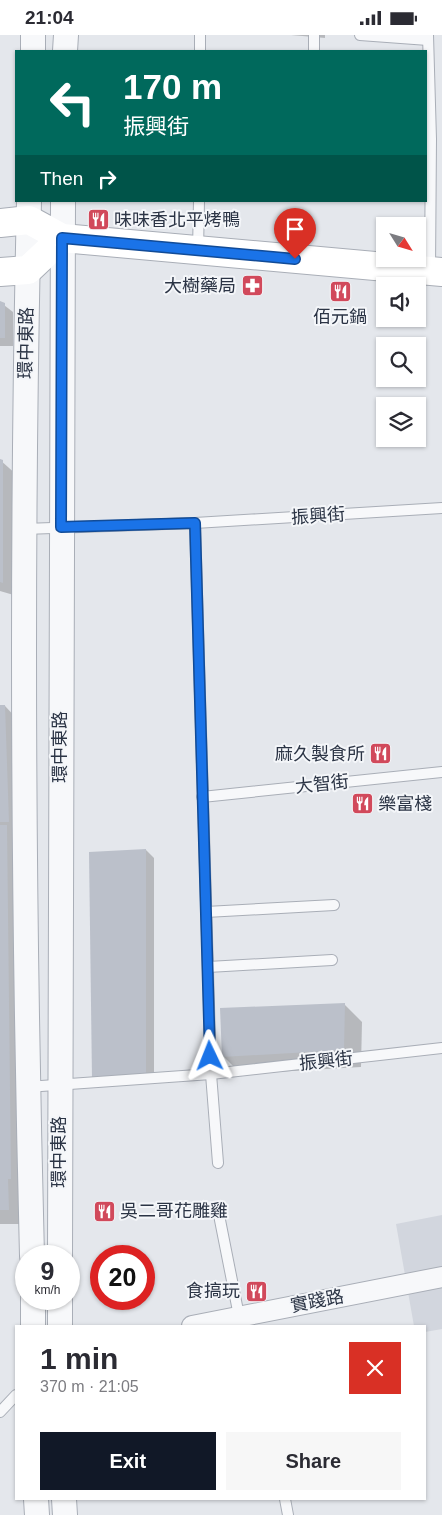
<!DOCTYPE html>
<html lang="en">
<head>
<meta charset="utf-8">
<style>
	:root { --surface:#fff; --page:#f7f7f7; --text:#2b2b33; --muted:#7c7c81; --accent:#111827 }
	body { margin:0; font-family:Helvetica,"Noto Sans TC",sans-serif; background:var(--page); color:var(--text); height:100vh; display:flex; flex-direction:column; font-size:19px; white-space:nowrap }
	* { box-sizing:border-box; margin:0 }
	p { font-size:16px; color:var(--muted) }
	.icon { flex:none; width:28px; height:28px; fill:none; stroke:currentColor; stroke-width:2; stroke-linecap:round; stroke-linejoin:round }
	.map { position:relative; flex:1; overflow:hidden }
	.drawer { position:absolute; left:15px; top:1290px; width:411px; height:175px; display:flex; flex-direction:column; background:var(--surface); border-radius:0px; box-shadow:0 1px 4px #0004 }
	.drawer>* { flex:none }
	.banner { position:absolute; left:15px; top:15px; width:412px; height:152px; border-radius:0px; box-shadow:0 1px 4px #0004; background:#00695c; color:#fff; overflow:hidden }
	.needle { width:32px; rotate:127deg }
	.controls { position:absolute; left:376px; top:182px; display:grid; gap:10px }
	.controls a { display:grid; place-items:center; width:50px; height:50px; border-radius:0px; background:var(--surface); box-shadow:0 1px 4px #0004; font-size:25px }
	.speed { position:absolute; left:15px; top:1210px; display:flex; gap:10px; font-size:25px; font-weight:700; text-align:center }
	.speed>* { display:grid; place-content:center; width:65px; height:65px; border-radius:50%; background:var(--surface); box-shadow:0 1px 4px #0004; line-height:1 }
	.speed small { font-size:12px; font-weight:400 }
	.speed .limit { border:8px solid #d22; background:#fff; color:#111 }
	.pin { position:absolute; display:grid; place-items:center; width:42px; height:42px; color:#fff; margin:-51px -21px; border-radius:50% 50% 50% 0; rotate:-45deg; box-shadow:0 0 5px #0007 }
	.pin .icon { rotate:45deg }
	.me { position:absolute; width:55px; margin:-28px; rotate:358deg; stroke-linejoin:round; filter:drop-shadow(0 0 4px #0008) }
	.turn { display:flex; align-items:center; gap:18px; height:105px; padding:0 25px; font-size:22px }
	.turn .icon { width:65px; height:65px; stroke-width:2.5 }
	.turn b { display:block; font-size:35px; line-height:42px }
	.then { display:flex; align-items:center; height:48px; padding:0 25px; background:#0003; gap:10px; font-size:19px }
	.round { display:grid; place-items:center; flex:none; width:52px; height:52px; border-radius:0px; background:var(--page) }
	.overview { display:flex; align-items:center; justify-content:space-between; height:85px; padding:0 25px }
	h1 { font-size:30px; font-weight:700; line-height:38px }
	.button { display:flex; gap:10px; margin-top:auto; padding:10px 25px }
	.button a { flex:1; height:58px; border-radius:0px; background:var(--accent); color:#fff; font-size:20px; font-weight:700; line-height:58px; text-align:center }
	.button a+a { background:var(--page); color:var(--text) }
	.status { display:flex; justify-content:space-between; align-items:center; height:35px; padding:0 25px; background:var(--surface); direction:ltr }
	.status svg { height:14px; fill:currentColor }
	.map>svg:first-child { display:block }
	.built { fill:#d2d6de }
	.shadow { fill:#0003 }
	.building { fill:#bbc0ca }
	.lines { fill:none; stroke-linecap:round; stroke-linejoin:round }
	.service-casing { stroke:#a9aeb7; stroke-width:12 }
	.minor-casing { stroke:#a9aeb7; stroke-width:22 }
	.tertiary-casing { stroke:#a9aeb7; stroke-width:26 }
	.secondary-casing { stroke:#a9aeb7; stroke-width:30 }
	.service { stroke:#f7f8fa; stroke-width:10 }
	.minor { stroke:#f7f8fa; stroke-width:20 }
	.tertiary { stroke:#f7f8fa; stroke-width:24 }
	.secondary { stroke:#fff; stroke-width:28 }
	.route-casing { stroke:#114b97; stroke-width:12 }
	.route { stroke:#1a73e8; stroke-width:9 }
	.labels { text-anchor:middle; stroke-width:4; stroke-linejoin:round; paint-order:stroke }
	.poi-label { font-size:18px; fill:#2b3445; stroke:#f4f6f9; text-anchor:start }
	.street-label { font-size:18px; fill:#2b3445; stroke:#f4f6f9 }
</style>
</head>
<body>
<div class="status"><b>21:04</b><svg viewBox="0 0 49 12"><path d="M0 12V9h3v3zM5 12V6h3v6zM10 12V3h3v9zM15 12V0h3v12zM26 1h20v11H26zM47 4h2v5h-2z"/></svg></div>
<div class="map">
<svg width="442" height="1480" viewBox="0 0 442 1480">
	<rect width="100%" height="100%" fill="#e4e7ec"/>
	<path class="built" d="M 442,1180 L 442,1294 L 425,1297 L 425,1291 L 414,1291 L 396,1189 Z"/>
	<g class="shadow">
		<path d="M 291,0 L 325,0 L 325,3 Z"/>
		<path d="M 0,267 L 13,277 L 13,311 L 0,311 Z"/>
		<path d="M 0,425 L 17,440 L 17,561 L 0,556 Z"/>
		<path d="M 0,671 L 5,671 L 19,686 L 23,1189 L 0,1189 Z"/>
		<path d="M 146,815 L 154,823 L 154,1048 L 101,1052 Z"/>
		<path d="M 344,969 L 362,987 L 361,1032 L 241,1039 L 223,1021 Z"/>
	</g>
	<g class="building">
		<path d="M 0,266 L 5,268 L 5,303 L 0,303 Z"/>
		<path d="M 0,424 L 3,425 L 3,548 L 0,547 Z"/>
		<path d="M 0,670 L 5,670 L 9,787 L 0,787 Z"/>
		<path d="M 0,790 L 7,790 L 11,1144 L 8,1144 L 9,1175 L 0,1175 Z"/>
		<path d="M 146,814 L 146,1040 L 92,1044 L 89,817 Z"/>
		<path d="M 345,968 L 344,1015 L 222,1022 L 220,973 Z"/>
	</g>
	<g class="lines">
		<defs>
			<g id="service">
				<path d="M 360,0 L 428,5"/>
				<path d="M 428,0 L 431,104 L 430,234"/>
				<path d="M 200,16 L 200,0"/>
				<path d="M 314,16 L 314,0"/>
				<path d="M 198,215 L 199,166"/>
				<path d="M 195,488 L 211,1039 L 218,1128"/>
				<path d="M 24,494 L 195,488 L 442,473"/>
				<path d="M 202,762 L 442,737"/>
				<path d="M 206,877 L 334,870"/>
				<path d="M 208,932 L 332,925"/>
				<path d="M 27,1052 L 211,1039 L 442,1013"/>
				<path d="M 218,1175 L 239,1281"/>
				<path d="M 0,1377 L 16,1360"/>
				<path d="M 285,1464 L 288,1480"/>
			</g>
			<path id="minor" d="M 192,1291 L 442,1242"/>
			<g id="tertiary">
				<path d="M 33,16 L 33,0"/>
				<path d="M 65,16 L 66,0"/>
				<path d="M 29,166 C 21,518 23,870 32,1221"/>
				<path d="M 60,1221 L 63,166"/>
				<path d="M 33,1264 L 33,1291"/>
				<path d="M 60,1264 L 60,1291"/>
				<path d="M 36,1464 L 37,1480"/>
				<path d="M 64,1464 L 65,1480"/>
			</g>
			<g id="secondary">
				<path d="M 0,188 L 29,185 L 62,203 L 442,237"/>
				<path d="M 0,237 L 28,235 L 62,203"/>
			</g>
		</defs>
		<use href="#service" class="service-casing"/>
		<use href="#minor" class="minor-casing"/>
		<use href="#tertiary" class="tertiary-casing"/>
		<use href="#secondary" class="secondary-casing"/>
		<use href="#service" class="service"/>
		<use href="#minor" class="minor"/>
		<use href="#tertiary" class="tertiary"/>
		<use href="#secondary" class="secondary"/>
	</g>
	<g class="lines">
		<defs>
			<path id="route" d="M 210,1021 L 195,488 L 61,492 L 62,203 L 295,224"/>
		</defs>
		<use href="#route" class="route-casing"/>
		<use href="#route" class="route"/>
	</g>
	<defs>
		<symbol id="restaurant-square" viewBox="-11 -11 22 22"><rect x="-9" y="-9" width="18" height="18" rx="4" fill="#d1495b" stroke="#f4f6f9"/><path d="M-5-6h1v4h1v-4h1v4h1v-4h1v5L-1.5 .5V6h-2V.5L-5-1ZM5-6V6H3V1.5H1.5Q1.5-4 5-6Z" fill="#fff"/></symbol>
		<symbol id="pharmacy-square" viewBox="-11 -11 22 22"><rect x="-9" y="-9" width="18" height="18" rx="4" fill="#d1495b" stroke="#f4f6f9"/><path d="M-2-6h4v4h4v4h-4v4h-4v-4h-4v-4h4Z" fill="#fff"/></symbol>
	</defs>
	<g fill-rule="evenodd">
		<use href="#restaurant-square" x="86" y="172" width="25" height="25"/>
		<use href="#pharmacy-square" x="240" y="238" width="25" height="25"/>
		<use href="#restaurant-square" x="328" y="244" width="25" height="25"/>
		<use href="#restaurant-square" x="368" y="706" width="25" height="25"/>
		<use href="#restaurant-square" x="350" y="756" width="25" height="25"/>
		<use href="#restaurant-square" x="92" y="1164" width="25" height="25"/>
		<use href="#restaurant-square" x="244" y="1244" width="25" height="25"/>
	</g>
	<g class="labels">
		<g class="poi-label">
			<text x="114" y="191">味味香北平烤鴨</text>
			<text x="236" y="257" text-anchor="end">大樹藥局</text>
			<text x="340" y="288" text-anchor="middle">佰元鍋</text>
			<text x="365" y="725" text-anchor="end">麻久製食所</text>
			<text x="378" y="775">樂富棧</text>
			<text x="120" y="1182">吳二哥花雕雞</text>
			<text x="240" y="1262" text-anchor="end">食搞玩</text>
		</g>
		<g class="street-label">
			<text transform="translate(26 308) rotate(-89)" y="6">環中東路</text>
			<text transform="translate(318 481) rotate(-4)" y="6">振興街</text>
			<text transform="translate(60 712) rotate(-90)" y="6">環中東路</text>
			<text transform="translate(322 749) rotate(-6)" y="6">大智街</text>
			<text transform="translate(326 1026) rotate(-6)" y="6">振興街</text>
			<text transform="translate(59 1117) rotate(-90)" y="6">環中東路</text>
			<text transform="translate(317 1266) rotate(-11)" y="6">實踐路</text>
		</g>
	</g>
</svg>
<div class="controls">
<a><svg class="needle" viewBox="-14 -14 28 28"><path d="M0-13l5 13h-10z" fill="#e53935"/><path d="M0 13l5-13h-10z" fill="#7c7c81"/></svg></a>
<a><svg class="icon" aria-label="sound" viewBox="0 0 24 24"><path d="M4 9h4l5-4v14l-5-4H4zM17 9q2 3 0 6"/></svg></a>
<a><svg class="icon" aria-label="search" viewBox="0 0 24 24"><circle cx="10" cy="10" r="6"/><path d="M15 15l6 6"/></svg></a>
<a><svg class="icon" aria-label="layers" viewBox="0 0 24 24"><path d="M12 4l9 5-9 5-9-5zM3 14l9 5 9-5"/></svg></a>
</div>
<div class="speed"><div>9<small>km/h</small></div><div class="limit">20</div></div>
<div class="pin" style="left:295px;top:224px;background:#d93025"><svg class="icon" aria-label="arrive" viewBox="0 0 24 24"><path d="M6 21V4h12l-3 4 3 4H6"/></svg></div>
<svg class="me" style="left:210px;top:1021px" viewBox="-20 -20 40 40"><path d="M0-17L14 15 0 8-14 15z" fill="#1a73e8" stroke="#fff" stroke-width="4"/></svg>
<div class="banner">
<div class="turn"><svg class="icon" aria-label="left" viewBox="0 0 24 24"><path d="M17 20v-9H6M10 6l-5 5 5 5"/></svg><div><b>170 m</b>振興街</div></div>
<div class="then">Then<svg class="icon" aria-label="right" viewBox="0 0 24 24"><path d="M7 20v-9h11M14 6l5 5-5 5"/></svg></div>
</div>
<section class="drawer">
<div class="overview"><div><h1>1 min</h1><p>370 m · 21:05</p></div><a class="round" style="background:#d93025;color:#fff"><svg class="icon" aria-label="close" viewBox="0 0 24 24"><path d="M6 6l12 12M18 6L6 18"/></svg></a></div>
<div class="button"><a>Exit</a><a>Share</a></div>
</section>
</div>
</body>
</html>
